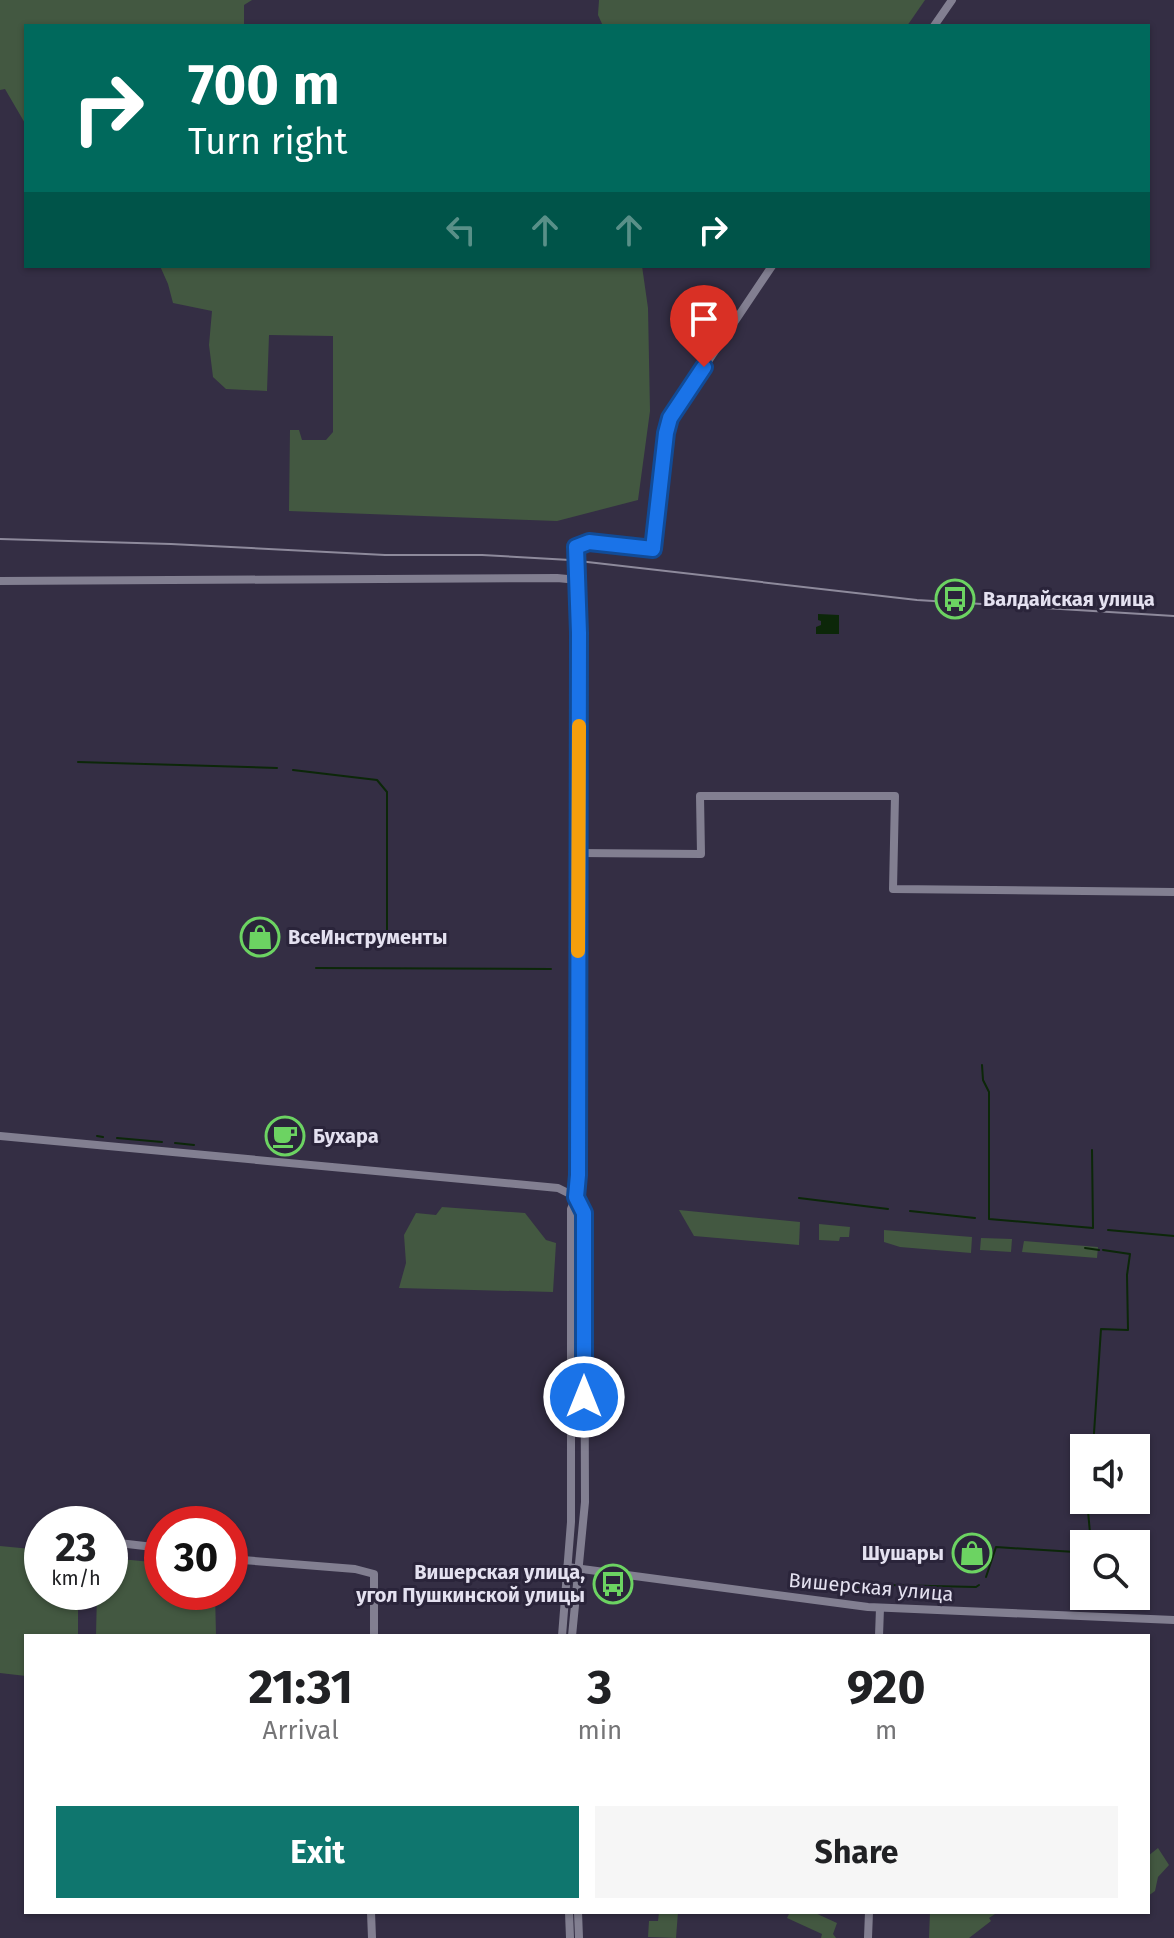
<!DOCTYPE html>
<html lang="en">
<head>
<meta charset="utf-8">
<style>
	:root { --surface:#fff; --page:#f6f6f6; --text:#202124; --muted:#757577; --accent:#0f766e }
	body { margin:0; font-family:"Fira Sans",sans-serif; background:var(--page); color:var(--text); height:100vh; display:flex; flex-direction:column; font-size:30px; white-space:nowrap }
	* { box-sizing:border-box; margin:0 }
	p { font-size:26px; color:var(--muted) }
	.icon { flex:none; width:44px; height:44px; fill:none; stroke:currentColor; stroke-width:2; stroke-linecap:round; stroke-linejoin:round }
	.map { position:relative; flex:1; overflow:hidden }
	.details { position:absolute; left:24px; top:1634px; width:1126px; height:280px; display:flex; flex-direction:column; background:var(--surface); border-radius:0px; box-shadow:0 2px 6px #0004 }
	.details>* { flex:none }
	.banner { position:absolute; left:24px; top:24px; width:1126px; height:244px; border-radius:0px; box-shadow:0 2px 6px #0004; background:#00695c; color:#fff; overflow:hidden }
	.controls { position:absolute; left:1070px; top:1434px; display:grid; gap:16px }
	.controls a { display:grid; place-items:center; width:80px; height:80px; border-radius:0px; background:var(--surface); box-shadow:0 2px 6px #0004; font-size:40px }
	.speed { position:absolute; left:24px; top:1506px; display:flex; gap:16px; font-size:40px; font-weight:700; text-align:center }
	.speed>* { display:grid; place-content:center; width:104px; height:104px; border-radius:50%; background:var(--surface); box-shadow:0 2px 6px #0004; line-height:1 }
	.speed small { font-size:20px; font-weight:400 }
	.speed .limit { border:12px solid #d22; background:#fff; color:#111 }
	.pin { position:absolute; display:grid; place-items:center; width:68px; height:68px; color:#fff; margin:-82px -34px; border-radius:50% 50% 50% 0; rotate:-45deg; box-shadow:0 0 8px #0007 }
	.pin .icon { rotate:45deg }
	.me { position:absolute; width:88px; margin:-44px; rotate:0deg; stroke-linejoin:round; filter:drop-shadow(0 0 6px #0008) }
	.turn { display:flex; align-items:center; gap:28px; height:168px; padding:0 32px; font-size:36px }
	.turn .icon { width:104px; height:104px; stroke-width:2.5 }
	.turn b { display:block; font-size:56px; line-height:68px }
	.lanes { display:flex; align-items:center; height:76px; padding:0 32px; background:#0003; justify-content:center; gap:40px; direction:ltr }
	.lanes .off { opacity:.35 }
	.eta { display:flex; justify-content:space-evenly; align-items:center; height:136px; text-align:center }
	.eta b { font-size:48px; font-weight:700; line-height:56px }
	.primary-button { display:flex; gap:16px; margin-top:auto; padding:16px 32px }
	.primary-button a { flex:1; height:92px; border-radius:0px; background:var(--accent); color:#fff; font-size:32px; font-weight:700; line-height:92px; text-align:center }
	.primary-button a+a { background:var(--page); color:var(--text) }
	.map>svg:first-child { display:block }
	.green { fill:#435841 }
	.water { fill:#0c2709 }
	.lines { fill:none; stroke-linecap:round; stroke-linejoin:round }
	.stream { stroke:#0c2709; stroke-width:2 }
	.street { stroke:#827f91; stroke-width:8 }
	.tram { stroke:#8e8a9c; stroke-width:2 }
	.route-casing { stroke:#114b97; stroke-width:20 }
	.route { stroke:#1a73e8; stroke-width:14 }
	.slow { stroke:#f59e0b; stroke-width:14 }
	.labels { text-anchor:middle; stroke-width:6; stroke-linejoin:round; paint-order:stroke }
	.poi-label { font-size:20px; font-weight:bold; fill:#e4e1f0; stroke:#2a243a; text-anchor:start }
	.street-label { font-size:20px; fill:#e4e1f0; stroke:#2a243a }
</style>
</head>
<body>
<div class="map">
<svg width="1174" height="1938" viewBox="0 0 1174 1938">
	<rect width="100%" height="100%" fill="#342e44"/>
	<g class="green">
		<path d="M 0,0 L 252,0 L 244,5 L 244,26 L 26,26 L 26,125 L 5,89 L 0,90 Z"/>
		<path d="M 599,0 L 925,0 L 907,26 L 603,26 L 598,15 Z"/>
		<path d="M 160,266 L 642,266 L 648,308 L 650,411 L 638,500 L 557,521 L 289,511 L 290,430 L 299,430 L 302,440 L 326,440 L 333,432 L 333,336 L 269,335 L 267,391 L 226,389 L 213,377 L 209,345 L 212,311 L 173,303 L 168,284 Z"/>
		<path d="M 442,1207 L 525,1213 L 546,1240 L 556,1243 L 553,1292 L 399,1288 L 406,1263 L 404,1235 L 416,1213 L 436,1215 Z"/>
		<path d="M 679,1210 L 800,1222 L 799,1245 L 694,1236 Z"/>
		<path d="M 819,1224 L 850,1227 L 849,1237 L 840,1237 L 839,1241 L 819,1240 Z"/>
		<path d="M 884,1230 L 972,1237 L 971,1253 L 900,1247 L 884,1242 Z"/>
		<path d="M 981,1238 L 1012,1239 L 1011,1252 L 980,1250 Z"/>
		<path d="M 1024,1241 L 1098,1247 L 1097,1258 L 1022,1252 Z"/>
		<path d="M 0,1546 L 42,1550 L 42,1592 L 78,1592 L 78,1636 L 26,1636 L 26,1676 L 0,1673 Z"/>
		<path d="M 110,1558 L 162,1563 L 162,1592 L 215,1592 L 216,1636 L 96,1636 L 97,1592 L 110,1592 Z"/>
		<path d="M 1158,1848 L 1169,1865 L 1158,1877 L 1155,1891 L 1148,1896 L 1148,1856 Z"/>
		<path d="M 659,1912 L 678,1912 L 676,1938 L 648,1937 L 649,1921 L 658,1921 Z"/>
		<path d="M 790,1912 L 813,1912 L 837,1923 L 833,1934 L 836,1938 L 821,1938 L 822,1934 L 787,1918 Z"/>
		<path d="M 930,1912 L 998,1912 L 989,1918 L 991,1921 L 969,1938 L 929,1938 Z"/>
	</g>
	<path class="water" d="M 818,614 L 839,615 L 839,634 L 816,634 L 816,627 L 821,625 L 821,621 L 818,620 Z"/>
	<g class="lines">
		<g class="stream">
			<path d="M 78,762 L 277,768"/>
			<path d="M 293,770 L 377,780 L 387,792 L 387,941"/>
			<path d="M 316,968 L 551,969"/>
			<path d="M 982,1065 L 983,1080 L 989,1092 L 989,1219 L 1093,1228 L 1092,1150"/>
			<path d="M 97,1136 L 103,1137"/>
			<path d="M 117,1138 L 162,1142"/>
			<path d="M 175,1143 L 194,1145"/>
			<path d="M 799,1198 L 888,1209"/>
			<path d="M 910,1211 L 975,1218"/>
			<path d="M 1108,1230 L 1174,1236"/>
			<path d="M 1085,1248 L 1099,1250"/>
			<path d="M 1093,1448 L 1101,1329 L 1128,1330 L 1127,1275 L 1130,1254 L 1103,1250"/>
			<path d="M 1087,1500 L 1091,1544"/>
			<path d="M 986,1577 L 996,1547 L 1075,1552 L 1084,1548"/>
			<path d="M 825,1584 L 855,1588 L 876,1584"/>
			<path d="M 888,1585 L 976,1587 L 979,1585"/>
		</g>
		<g class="street">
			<path d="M 934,26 L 952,0"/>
			<path d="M 0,581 L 557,578 L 578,580"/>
			<path d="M 579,853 L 701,854 L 700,796 L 895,796 L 893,889 L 1174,892"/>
			<path d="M 0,1136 L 558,1188 L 576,1197"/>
			<path d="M 36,1536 L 42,1537"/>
			<path d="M 110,1542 L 162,1548"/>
			<path d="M 230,1559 L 355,1569 L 374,1574 L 374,1636"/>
			<path d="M 567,1567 L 868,1607 L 1174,1620"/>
			<path d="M 562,1636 L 571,1522 L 571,1209 L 576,1197 L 578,1175 L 579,610 L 576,547 L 589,542 L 653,549 L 666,433 L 670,418 L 772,266"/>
			<path d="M 572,1636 L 585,1502 L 584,1213 L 576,1197"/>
			<path d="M 879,1636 L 880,1608"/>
			<path d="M 371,1912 L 372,1938"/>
			<path d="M 569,1912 L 570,1938"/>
			<path d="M 578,1912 L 579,1938"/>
			<path d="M 868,1938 L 869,1912"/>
		</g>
		<path class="tram" d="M 0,539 L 171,544 L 385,555 L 482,555 L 570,560 L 917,600 L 1174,616"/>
	</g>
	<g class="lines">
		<defs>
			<path id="route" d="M 584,1397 L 584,1213 L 576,1197 L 578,1175 L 579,633 L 576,547 L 589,542 L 653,549 L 666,433 L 670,418 L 704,367"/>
		</defs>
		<use href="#route" class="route-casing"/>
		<use href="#route" class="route"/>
		<path class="slow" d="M 578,951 L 579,726"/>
	</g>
	<defs>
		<symbol id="bus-ring" viewBox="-11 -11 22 22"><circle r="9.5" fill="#2a243a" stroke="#6cd362" stroke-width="1.5"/><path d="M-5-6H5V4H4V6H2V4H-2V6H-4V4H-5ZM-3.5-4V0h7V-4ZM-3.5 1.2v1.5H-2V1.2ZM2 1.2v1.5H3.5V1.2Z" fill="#6cd362"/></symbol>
		<symbol id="shop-ring" viewBox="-11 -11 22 22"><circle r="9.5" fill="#2a243a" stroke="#6cd362" stroke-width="1.5"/><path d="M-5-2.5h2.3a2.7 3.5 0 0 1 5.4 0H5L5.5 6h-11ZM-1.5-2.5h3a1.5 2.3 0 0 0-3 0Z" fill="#6cd362"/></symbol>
		<symbol id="cafe-ring" viewBox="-11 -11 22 22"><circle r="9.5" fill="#2a243a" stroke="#6cd362" stroke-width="1.5"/><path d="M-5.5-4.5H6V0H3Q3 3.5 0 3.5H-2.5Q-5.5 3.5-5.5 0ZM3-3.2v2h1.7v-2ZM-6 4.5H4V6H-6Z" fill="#6cd362"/></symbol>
	</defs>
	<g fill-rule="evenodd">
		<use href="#bus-ring" x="933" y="577" width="44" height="44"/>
		<use href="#shop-ring" x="238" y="915" width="44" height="44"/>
		<use href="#cafe-ring" x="263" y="1114" width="44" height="44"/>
		<use href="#shop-ring" x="950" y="1531" width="44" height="44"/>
		<use href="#bus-ring" x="591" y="1562" width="44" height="44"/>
	</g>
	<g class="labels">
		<g class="poi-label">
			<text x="983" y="606">Валдайская улица</text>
			<text x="288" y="944">ВсеИнструменты</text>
			<text x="313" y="1143">Бухара</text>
			<text x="944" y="1560" text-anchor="end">Шушары</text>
			<text x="585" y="1579" text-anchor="end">Вишерская улица,<tspan x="585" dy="23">угол Пушкинской улицы</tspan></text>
		</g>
		<g class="street-label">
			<text transform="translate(871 1587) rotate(5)" y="7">Вишерская улица</text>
		</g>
	</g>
</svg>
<div class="controls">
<a><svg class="icon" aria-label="sound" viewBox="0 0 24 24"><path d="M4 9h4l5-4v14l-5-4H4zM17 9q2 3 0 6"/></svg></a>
<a><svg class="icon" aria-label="search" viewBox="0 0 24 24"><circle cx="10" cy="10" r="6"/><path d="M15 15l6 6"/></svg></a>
</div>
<div class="speed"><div>23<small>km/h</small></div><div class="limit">30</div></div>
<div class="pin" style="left:704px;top:367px;background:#d93025"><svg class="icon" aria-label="arrive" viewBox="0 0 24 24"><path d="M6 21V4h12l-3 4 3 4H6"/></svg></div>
<svg class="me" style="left:584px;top:1397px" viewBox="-20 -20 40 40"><circle r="17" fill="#1a73e8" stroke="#fff" stroke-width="3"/><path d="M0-11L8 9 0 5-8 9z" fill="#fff"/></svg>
<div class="banner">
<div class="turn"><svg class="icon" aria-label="right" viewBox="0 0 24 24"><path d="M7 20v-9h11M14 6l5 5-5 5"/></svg><div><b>700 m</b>Turn right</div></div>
<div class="lanes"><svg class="icon off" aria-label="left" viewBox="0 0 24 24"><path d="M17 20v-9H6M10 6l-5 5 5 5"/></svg><svg class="icon off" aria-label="ahead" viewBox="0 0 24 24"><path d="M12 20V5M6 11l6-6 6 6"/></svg><svg class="icon off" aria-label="ahead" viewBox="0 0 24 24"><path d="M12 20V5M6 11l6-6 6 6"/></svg><svg class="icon" aria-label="right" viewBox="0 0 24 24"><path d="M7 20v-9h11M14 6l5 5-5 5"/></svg></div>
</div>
<section class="details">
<div class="eta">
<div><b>21:31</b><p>Arrival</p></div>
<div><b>3</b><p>min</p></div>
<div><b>920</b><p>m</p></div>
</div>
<div class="primary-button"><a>Exit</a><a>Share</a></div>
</section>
</div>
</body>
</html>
